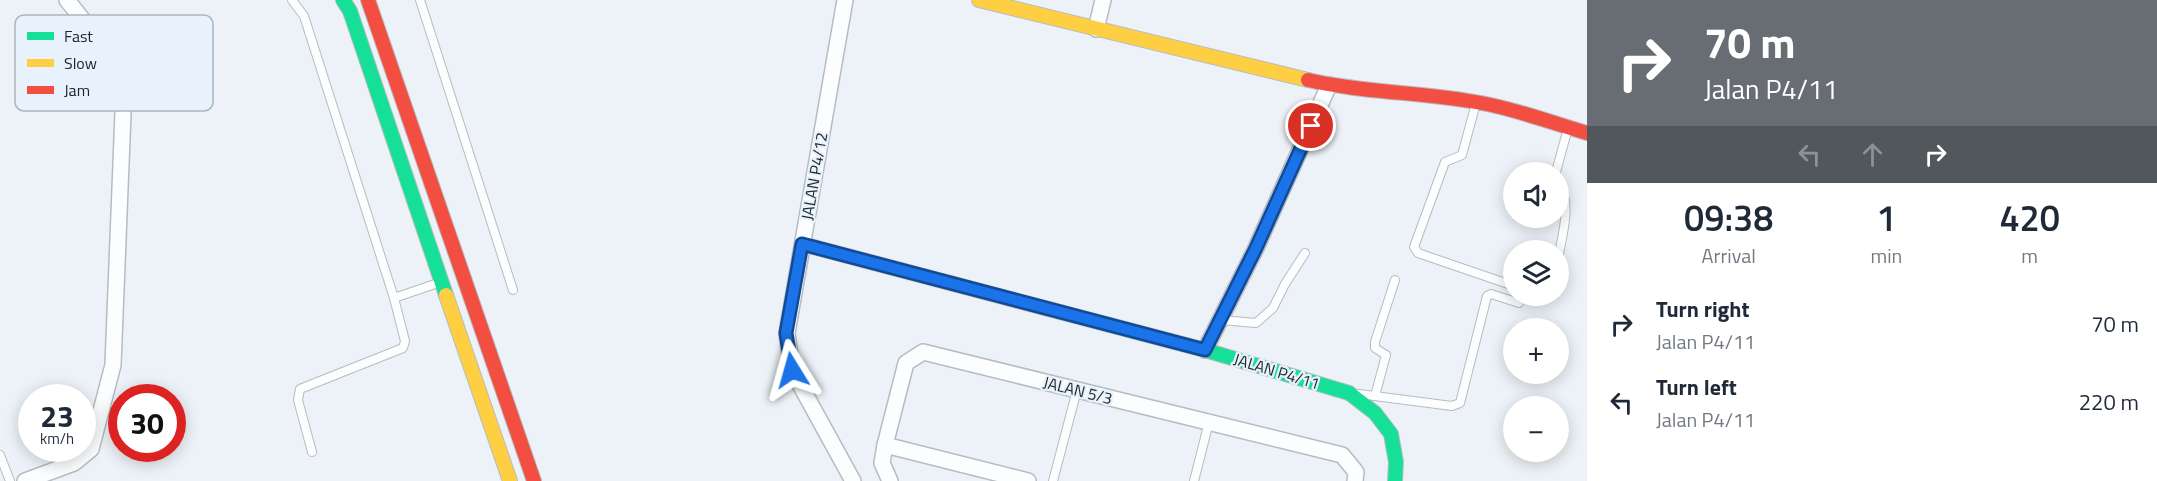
<!DOCTYPE html>
<html lang="en">
<head>
<meta charset="utf-8">
<style>
	:root { --surface:#fff; --page:#f6f6f7; --text:#1f2937; --muted:#747a83 }
	body { margin:0; font-family:"Titillium Web",sans-serif; background:var(--page); color:var(--text); height:100vh; display:flex; flex-direction:column; font-size:22px; white-space:nowrap }
	* { box-sizing:border-box; margin:0 }
	p { font-size:20px; color:var(--muted) }
	.icon { flex:none; width:33px; height:33px; fill:none; stroke:currentColor; stroke-width:2; stroke-linecap:round; stroke-linejoin:round }
	.map { position:relative; flex:1; overflow:hidden }
	.panel { display:flex; flex-direction:column; background:var(--surface); width:570px }
	.panel>* { flex:none }
	.hud { background:#676d72; color:#fff; overflow:hidden }
	.controls { position:absolute; left:1503px; top:162px; display:grid; gap:12px }
	.controls a { display:grid; place-items:center; width:66px; height:66px; border-radius:50%; background:var(--surface); box-shadow:0 3px 15px #0003; font-size:30px }
	.speed { position:absolute; left:18px; top:384px; display:flex; gap:12px; font-size:30px; font-weight:700; text-align:center }
	.speed>* { display:grid; place-content:center; width:78px; height:78px; border-radius:50%; background:var(--surface); box-shadow:0 3px 15px #0003; line-height:1 }
	.speed small { font-size:15px; font-weight:400 }
	.speed .limit { border:9px solid #d22; background:#fff; color:#111 }
	.pin { position:absolute; display:grid; place-items:center; width:51px; height:51px; color:#fff; margin:-26px; border:3px solid #fff; border-radius:50%; box-shadow:0 2px 6px #0007 }
	.me { position:absolute; width:66px; margin:-33px; rotate:352deg; stroke-linejoin:round; filter:drop-shadow(0 0 4px #0008) }
	.turn { display:flex; align-items:center; gap:21px; height:126px; padding:0 18px; font-size:27px }
	.turn .icon { width:78px; height:78px; stroke-width:2.5 }
	.turn b { display:block; font-size:42px; line-height:51px }
	.lanes { display:flex; align-items:center; height:57px; padding:0 18px; background:#0003; justify-content:center; gap:30px; direction:ltr }
	.lanes .off { opacity:.35 }
	.eta { display:flex; justify-content:space-evenly; align-items:center; height:102px; text-align:center }
	.eta b { font-size:36px; font-weight:600; line-height:42px }
	ul { padding:0; list-style:none }
	li { display:flex; align-items:center; gap:18px; height:78px; padding:0 18px }
	li div { flex:1 }
	li b { display:block; font-size:22px }
	li em { font-style:normal }
	main { display:flex; flex:1; min-height:0 }
	.map>svg:first-child { display:block }
	.lines { fill:none; stroke-linecap:round; stroke-linejoin:round }
	.lane-casing { stroke:#b6bcc2; stroke-width:10 }
	.street-casing { stroke:#b6bcc2; stroke-width:18 }
	.fast-casing { stroke:#b6bcc2; stroke-width:16 }
	.slow-casing { stroke:#b6bcc2; stroke-width:16 }
	.jam-casing { stroke:#b6bcc2; stroke-width:16 }
	.lane { stroke:#fcfdfe; stroke-width:8 }
	.street { stroke:#fcfdfe; stroke-width:15 }
	.fast { stroke:#16e098; stroke-width:14 }
	.slow { stroke:#ffcf43; stroke-width:14 }
	.jam { stroke:#f24e42; stroke-width:14 }
	.route-casing { stroke:#114b97; stroke-width:15 }
	.route { stroke:#1a73e8; stroke-width:10 }
	.labels { text-anchor:middle; stroke-width:4.5; stroke-linejoin:round; paint-order:stroke }
	.street-label { font-size:16px; fill:#1f262b; stroke:#e7f2fc }
	.key { fill:#e7f2fc; stroke:#abb5bd; stroke-width:1.5 }
	.key-label { font-size:16px; fill:#1f262b }
</style>
</head>
<body>
<main>
<div class="map">
<svg width="1587" height="481" viewBox="0 0 1587 481">
	<rect width="100%" height="100%" fill="#ecf2f7"/>
	<g class="lines">
		<defs>
			<g id="lane">
				<path d="M 292,0 L 304,16 L 394,298"/>
				<path d="M 420,0 L 513,290"/>
				<path d="M 1476,103 L 1462,155 L 1445,162 L 1414,247 L 1418,253 L 1514,286"/>
				<path d="M 1556,172 L 1568,128"/>
				<path d="M 1558,182 C 1573,203 1562,235 1558,259"/>
				<path d="M 1542,296 L 1544,296"/>
				<path d="M 1221,320 L 1256,323 L 1273,308 L 1285,284 L 1305,253"/>
				<path d="M 1359,394 L 1452,406 L 1460,403 L 1487,296 L 1491,294 L 1519,303"/>
				<path d="M 1375,396 L 1386,355 L 1375,348 L 1375,342 L 1395,280"/>
				<path d="M 312,452 L 298,400 L 300,389 L 403,348 L 405,341 L 394,298 L 441,282"/>
				<path d="M 0,455 L 10,481"/>
				<path d="M 1053,481 L 1077,390"/>
				<path d="M 1194,481 L 1209,422"/>
			</g>
			<g id="street">
				<path d="M 845,0 L 787,333 L 792,370 L 853,481"/>
				<path d="M 1096,29 L 1103,0"/>
				<path d="M 1205,350 L 1256,248 L 1329,85"/>
				<path d="M 885,445 L 1028,481"/>
				<path d="M 25,481 L 74,463 L 91,449 L 113,365 L 123,113 L 122,69 L 67,0"/>
				<path d="M 890,481 L 882,463 L 885,445 L 906,363 L 923,352 L 1342,455 L 1356,472 L 1355,481"/>
			</g>
			<g id="fast">
				<path d="M 343,0 L 350,11 L 446,295"/>
				<path d="M 1060,312 L 1205,350 L 1349,393 L 1375,413 L 1391,434 L 1396,462 L 1395,481"/>
			</g>
			<g id="slow">
				<path d="M 979,0 L 1308,80"/>
				<path d="M 446,295 L 510,481"/>
			</g>
			<g id="jam">
				<path d="M 368,0 L 534,481"/>
				<path d="M 1308,80 C 1364,93 1424,92 1481,103 C 1516,109 1552,123 1587,133"/>
				<path d="M 802,244 L 1060,312"/>
			</g>
		</defs>
		<use href="#lane" class="lane-casing"/>
		<use href="#street" class="street-casing"/>
		<use href="#fast" class="fast-casing"/>
		<use href="#slow" class="slow-casing"/>
		<use href="#jam" class="jam-casing"/>
		<use href="#lane" class="lane"/>
		<use href="#street" class="street"/>
		<use href="#fast" class="fast"/>
		<use href="#slow" class="slow"/>
		<use href="#jam" class="jam"/>
	</g>
	<g class="lines">
		<defs>
			<path id="route" d="M 792,370 L 786,333 L 802,244 L 1205,350 L 1256,248 L 1311,126"/>
		</defs>
		<use href="#route" class="route-casing"/>
		<use href="#route" class="route"/>
	</g>
	<g class="labels">
		<g class="street-label">
			<text transform="translate(814 176) rotate(-80)" y="6">JALAN P4/12</text>
			<text transform="translate(1277 371) rotate(17)" y="6">JALAN P4/11</text>
			<text transform="translate(1078 390) rotate(14)" y="6">JALAN 5/3</text>
		</g>
	</g>
	<rect x="15" y="15" width="198" height="96" rx="9" class="key"/>
	<rect x="27" y="32" width="27" height="8" fill="#16e098"/>
	<rect x="27" y="59" width="27" height="8" fill="#ffcf43"/>
	<rect x="27" y="86" width="27" height="8" fill="#f24e42"/>
	<g class="key-label">
		<text x="64" y="42">Fast</text>
		<text x="64" y="69">Slow</text>
		<text x="64" y="96">Jam</text>
	</g>
</svg>
<div class="controls">
<a><svg class="icon" aria-label="sound" viewBox="0 0 24 24"><path d="M4 9h4l5-4v14l-5-4H4zM17 9q2 3 0 6"/></svg></a>
<a><svg class="icon" aria-label="layers" viewBox="0 0 24 24"><path d="M12 4l9 5-9 5-9-5zM3 14l9 5 9-5"/></svg></a>
<a>+</a>
<a>−</a>
</div>
<div class="speed"><div>23<small>km/h</small></div><div class="limit">30</div></div>
<div class="pin" style="left:1311px;top:126px;background:#d93025"><svg class="icon" aria-label="arrive" viewBox="0 0 24 24"><path d="M6 21V4h12l-3 4 3 4H6"/></svg></div>
<svg class="me" style="left:792px;top:370px" viewBox="-20 -20 40 40"><path d="M0-17L14 15 0 8-14 15z" fill="#1a73e8" stroke="#fff" stroke-width="4"/></svg>
</div>
<section class="panel">
<div class="hud">
<div class="turn"><svg class="icon" aria-label="right" viewBox="0 0 24 24"><path d="M7 20v-9h11M14 6l5 5-5 5"/></svg><div><b>70 m</b>Jalan P4/11</div></div>
<div class="lanes"><svg class="icon off" aria-label="left" viewBox="0 0 24 24"><path d="M17 20v-9H6M10 6l-5 5 5 5"/></svg><svg class="icon off" aria-label="ahead" viewBox="0 0 24 24"><path d="M12 20V5M6 11l6-6 6 6"/></svg><svg class="icon" aria-label="right" viewBox="0 0 24 24"><path d="M7 20v-9h11M14 6l5 5-5 5"/></svg></div>
</div>
<div class="eta">
<div><b>09:38</b><p>Arrival</p></div>
<div><b>1</b><p>min</p></div>
<div><b>420</b><p>m</p></div>
</div>
<ul>
<li><svg class="icon" aria-label="right" viewBox="0 0 24 24"><path d="M7 20v-9h11M14 6l5 5-5 5"/></svg><div><b>Turn right</b><p>Jalan P4/11</p></div><em>70 m</em></li>
<li><svg class="icon" aria-label="left" viewBox="0 0 24 24"><path d="M17 20v-9H6M10 6l-5 5 5 5"/></svg><div><b>Turn left</b><p>Jalan P4/11</p></div><em>220 m</em></li>
</ul>
</section>
</main>
</body>
</html>
